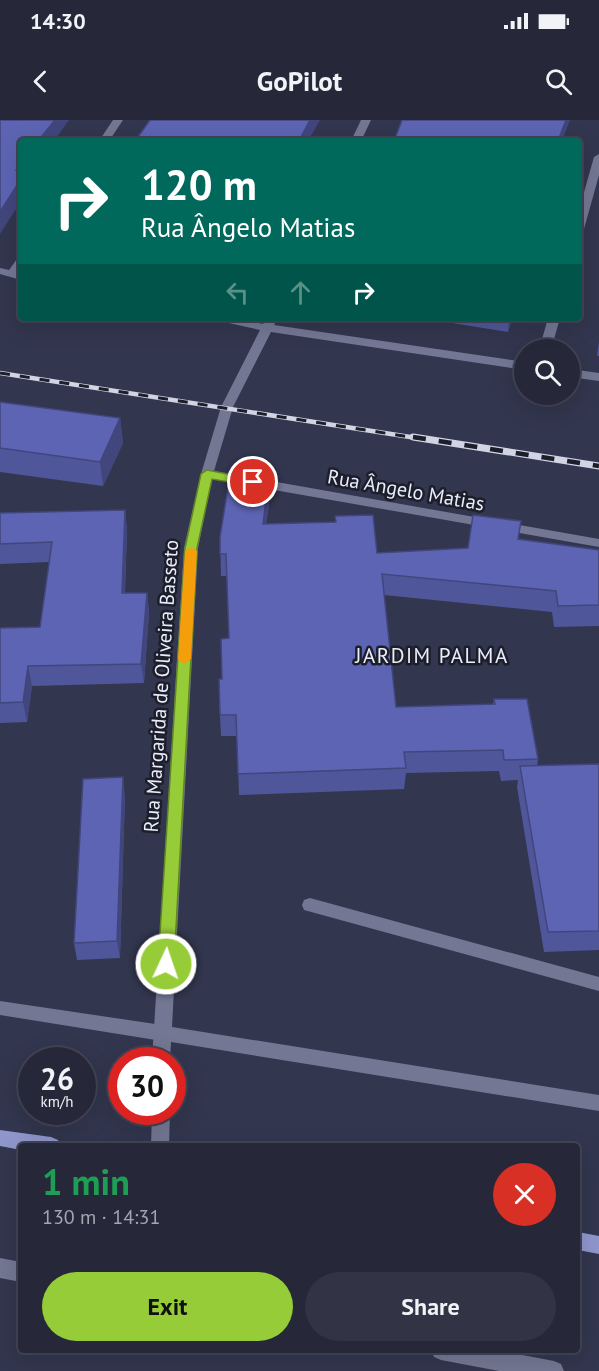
<!DOCTYPE html>
<html lang="en">
<head>
<meta charset="utf-8">
<style>
	:root { --surface:#26283a; --page:#323445; --text:#f1f3f6; --muted:#a4a6af; --line:#424454; --accent:#97cc39 }
	body { margin:0; font-family:"PT Sans",sans-serif; background:var(--page); color:var(--text); height:100vh; display:flex; flex-direction:column; font-size:22px; white-space:nowrap }
	* { box-sizing:border-box; margin:0 }
	p { font-size:20px; color:var(--muted) }
	.icon { flex:none; width:33px; height:33px; fill:none; stroke:currentColor; stroke-width:2; stroke-linecap:round; stroke-linejoin:round }
	.map { position:relative; flex:1; overflow:hidden }
	.side { position:absolute; left:18px; top:1023px; width:562px; height:210px; display:flex; flex-direction:column; background:var(--surface); border-radius:6px; box-shadow:0 6px 24px #0002,0 0 0 2px var(--line) }
	.side>* { flex:none }
	.guide { position:absolute; left:18px; top:18px; width:564px; height:183px; border-radius:6px; box-shadow:0 6px 24px #0002,0 0 0 2px var(--line); background:#00695c; color:#fff; overflow:hidden }
	.fabs { position:absolute; left:514px; top:219px; display:grid; gap:12px }
	.fabs a { display:grid; place-items:center; width:66px; height:66px; border-radius:50%; background:var(--surface); box-shadow:0 6px 24px #0002,0 0 0 2px var(--line); font-size:30px }
	.speed { position:absolute; left:18px; top:927px; display:flex; gap:12px; font-size:30px; font-weight:700; text-align:center }
	.speed>* { display:grid; place-content:center; width:78px; height:78px; border-radius:50%; background:var(--surface); box-shadow:0 6px 24px #0002,0 0 0 2px var(--line); line-height:1 }
	.speed small { font-size:15px; font-weight:400 }
	.speed .limit { border:9px solid #d22; background:#fff; color:#111 }
	.pin { position:absolute; display:grid; place-items:center; width:51px; height:51px; color:#fff; margin:-26px; border:3px solid #fff; border-radius:50%; box-shadow:0 2px 6px #0007 }
	.me { position:absolute; width:66px; margin:-33px; rotate:3deg; stroke-linejoin:round; filter:drop-shadow(0 0 4px #0008) }
	.turn { display:flex; align-items:center; gap:21px; height:126px; padding:0 24px; font-size:27px }
	.turn .icon { width:78px; height:78px; stroke-width:2.5 }
	.turn b { display:block; font-size:42px; line-height:51px }
	.lanes { display:flex; align-items:center; height:57px; padding:0 24px; background:#0003; justify-content:center; gap:30px; direction:ltr }
	.lanes .off { opacity:.35 }
	.round { display:grid; place-items:center; flex:none; width:63px; height:63px; border-radius:32px; background:var(--page) }
	.summary { display:flex; align-items:center; justify-content:space-between; height:102px; padding:0 24px }
	h1 { font-size:36px; font-weight:700; line-height:45px; color:#1e9e55 }
	.button { display:flex; gap:12px; margin-top:auto; padding:12px 24px }
	.button a { flex:1; height:69px; border-radius:36px; background:var(--accent); color:#111; font-size:24px; font-weight:700; line-height:69px; text-align:center }
	.button a+a { background:var(--page); color:var(--text) }
	.status { display:flex; justify-content:space-between; align-items:center; height:42px; padding:0 30px; background:var(--surface); direction:ltr }
	.status svg { height:16px; fill:currentColor }
	header { display:flex; justify-content:space-between; align-items:center; height:78px; padding:0 24px; background:var(--surface); font-size:27px; font-weight:700 }
	.map>svg:first-child { display:block }
	.lines { fill:none; stroke-linecap:round; stroke-linejoin:round }
	.service { fill:#737793; fill-rule:evenodd }
	.minor { fill:#737793; fill-rule:evenodd }
	.tertiary { fill:#737793; fill-rule:evenodd }
	.primary { fill:#8e96cb; fill-rule:evenodd }
	.rail-far1-casing { stroke:#d1d4e5; stroke-width:4.5 }
	.rail-casing { stroke:#d1d4e5; stroke-width:7 }
	.rail-far1 { stroke:#1c1e29; stroke-width:3; stroke-dasharray:10; stroke-linecap:butt }
	.rail { stroke:#1c1e29; stroke-width:4.5; stroke-dasharray:13; stroke-linecap:butt }
	.wall { fill:#50569a }
	.shaded-wall { fill:#41467d }
	.building { fill:#5d64b3; stroke:#41467d; stroke-width:1.5 }
	.route { fill:#97cc39; stroke:#628525; stroke-width:1.5 }
	.slow { fill:#f59e0b }
	.labels { text-anchor:middle; stroke-width:5; stroke-linejoin:round; paint-order:stroke }
	.street-label { font-size:20px; fill:#e9ecfc; stroke:#1c1e29 }
	.neighbourhood-label { font-size:21px; letter-spacing:1.5px; fill:#e9ecfc; stroke:#1c1e29 }
</style>
</head>
<body>
<div class="status"><b>14:30</b><svg viewBox="0 0 49 12"><path d="M0 12V9h3v3zM5 12V6h3v6zM10 12V3h3v9zM15 12V0h3v12zM26 1h20v11H26zM47 4h2v5h-2z"/></svg></div>
<header><svg class="icon" aria-label="back" viewBox="0 0 24 24"><path d="M15 5l-7 7 7 7"/></svg>GoPilot<svg class="icon" aria-label="search" viewBox="0 0 24 24"><circle cx="10" cy="10" r="6"/><path d="M15 15l6 6"/></svg></header>
<div class="map">
<svg width="599" height="1251" viewBox="0 0 599 1251">
	<rect width="100%" height="100%" fill="#32364e"/>
	<g class="lines">
		<g class="service">
			<path d="M 310,778 L 599,857 L 599,871 L 304,790 L 302,785 L 304,780 Z"/>
			<path d="M 0,881 L 162,905 L 168,908 L 171,913 L 168,918 L 162,921 L 0,895 Z"/>
		</g>
		<g class="minor">
			<path d="M 113,0 L 123,0 L 109,21 L 99,21 Z"/>
			<path d="M 361,0 L 371,0 L 361,21 L 351,21 Z"/>
			<path d="M 599,34 L 599,55 L 584,109 L 579,112 L 579,90 L 594,37 Z"/>
			<path d="M 21,138 L 21,149 L 18,153 L 21,154 L 21,160 L 0,154 L 0,148 L 9,150 L 17,139 Z"/>
			<path d="M 213,198 L 236,198 L 263,204 L 266,198 L 278,198 L 274,205 L 525,242 L 525,250 L 271,212 L 233,287 L 214,351 L 599,419 L 599,427 L 212,359 L 198,428 L 172,907 L 599,975 L 599,991 L 171,922 L 170,940 L 152,940 L 184,428 L 201,354 L 221,287 L 260,210 L 215,200 Z"/>
			<path d="M 548,198 L 560,198 L 551,230 L 539,230 Z"/>
			<path d="M 570,249 L 599,253 L 599,261 L 570,257 Z"/>
			<path d="M 152,992 L 170,992 L 169,1026 L 151,1026 Z"/>
		</g>
		<g class="tertiary">
			<path d="M 0,1138 L 21,1142 L 21,1162 L 0,1158 Z"/>
			<path d="M 431,1230 L 496,1230 L 554,1241 L 561,1244 L 564,1251 L 499,1251 L 441,1240 L 434,1237 Z"/>
		</g>
		<g class="primary">
			<path d="M 0,1010 L 51,1017 L 58,1020 L 60,1026 L 21,1026 L 21,1030 L 0,1026 Z"/>
			<path d="M 578,1112 L 599,1116 L 599,1134 L 578,1130 Z"/>
		</g>
		<defs>
			<path id="rail-far1" d="M 0,253 L 423,319"/>
			<path id="rail" d="M 413,317 L 599,346"/>
		</defs>
		<use href="#rail-far1" class="rail-far1-casing"/>
		<use href="#rail" class="rail-casing"/>
		<use href="#rail-far1" class="rail-far1"/>
		<use href="#rail" class="rail"/>
	</g>
	<g class="wall">
		<path d="M 335,198 L 364,198 L 362,202 Z"/>
		<path d="M 380,198 L 412,198 L 410,203 Z"/>
		<path d="M 421,198 L 512,198 L 508,212 Z"/>
		<path d="M 599,222 L 599,236 L 597,236 Z"/>
		<path d="M 0,282 L 120,298 L 123,323 L 103,366 L 0,352 Z"/>
		<path d="M 268,363 L 269,385 L 266,404 L 335,402 L 335,396 L 377,433 L 468,428 L 518,419 L 599,430 L 599,506 L 554,507 L 552,492 L 384,475 L 396,587 L 493,584 L 494,579 L 538,639 L 537,646 L 599,644 L 599,830 L 544,832 L 517,667 L 518,660 L 501,661 L 499,651 L 406,653 L 404,669 L 239,675 L 237,616 L 221,616 L 220,595 L 222,559 L 229,518 L 227,456 L 221,456 L 220,417 Z"/>
		<path d="M 125,390 L 127,410 L 125,473 L 147,473 L 149,493 L 144,563 L 32,566 L 27,602 L 0,603 L 0,508 L 40,507 L 49,442 L 0,444 L 0,393 Z"/>
		<path d="M 125,675 L 120,838 L 77,840 L 74,823 Z"/>
	</g>
	<g class="shaded-wall">
		<path d="M 55,0 L 69,0 L 54,21 L 38,21 Z"/>
		<path d="M 310,0 L 320,0 L 308,21 L 299,21 Z"/>
		<path d="M 566,0 L 570,0 L 562,21 L 558,21 Z"/>
		<path d="M 21,44 L 21,81 L 0,114 L 0,92 L 16,50 Z"/>
		<path d="M 509,198 L 512,198 L 508,212 Z"/>
		<path d="M 120,298 L 123,323 L 103,366 L 100,342 Z"/>
		<path d="M 268,363 L 269,385 L 263,426 L 263,404 Z"/>
		<path d="M 125,390 L 127,410 L 124,493 L 122,473 Z"/>
		<path d="M 147,473 L 149,493 L 144,563 L 141,544 Z"/>
		<path d="M 28,546 L 32,566 L 27,602 L 23,582 Z"/>
		<path d="M 123,657 L 125,675 L 120,838 L 117,821 Z"/>
	</g>
	<g class="building">
		<path d="M 0,0 L 55,0 L 38,21 L 21,21 L 21,44 L 16,50 L 21,51 L 21,59 L 0,92 Z"/>
		<path d="M 150,0 L 310,0 L 299,21 L 135,21 Z"/>
		<path d="M 402,0 L 566,0 L 558,21 L 394,21 Z"/>
		<path d="M 0,282 L 120,298 L 100,342 L 0,328 Z"/>
		<path d="M 229,361 L 268,363 L 263,404 L 336,402 L 335,396 L 373,395 L 377,433 L 468,428 L 473,395 L 521,401 L 518,419 L 599,430 L 599,485 L 558,486 L 556,471 L 382,454 L 396,587 L 495,584 L 494,579 L 527,579 L 538,639 L 504,640 L 503,630 L 404,632 L 406,648 L 238,654 L 236,595 L 220,595 L 219,559 L 222,559 L 221,519 L 229,518 L 226,434 L 220,434 L 220,417 Z"/>
		<path d="M 125,390 L 122,473 L 147,473 L 141,544 L 28,546 L 23,582 L 0,583 L 0,508 L 40,507 L 52,422 L 0,424 L 0,393 Z"/>
		<path d="M 599,644 L 599,811 L 548,812 L 520,646 Z"/>
		<path d="M 123,657 L 117,821 L 74,823 L 83,659 Z"/>
	</g>
	<path class="route" d="M 207,350 L 253,359 L 259,362 L 253,366 L 212,359 L 197,428 L 174,844 L 171,848 L 166,850 L 160,848 L 158,844 L 185,428 L 201,354 Z"/>
	<path class="slow" d="M 191,427 L 197,431 L 191,539 L 184,544 L 178,539 L 185,431 Z"/>
	<g class="labels">
		<g class="street-label">
			<text transform="translate(406 370) rotate(10)" y="7">Rua Ângelo Matias</text>
			<text transform="translate(161 566) rotate(-86)" y="7">Rua Margarida de Oliveira Basseto</text>
		</g>
		<g class="neighbourhood-label">
			<text x="432" y="543">JARDIM PALMA</text>
		</g>
	</g>
</svg>
<div class="fabs">
<a><svg class="icon" aria-label="search" viewBox="0 0 24 24"><circle cx="10" cy="10" r="6"/><path d="M15 15l6 6"/></svg></a>
</div>
<div class="speed"><div>26<small>km/h</small></div><div class="limit">30</div></div>
<div class="pin" style="left:253px;top:362px;background:#d93025"><svg class="icon" aria-label="arrive" viewBox="0 0 24 24"><path d="M6 21V4h12l-3 4 3 4H6"/></svg></div>
<svg class="me" style="left:166px;top:844px" viewBox="-20 -20 40 40"><circle r="17" fill="#97cc39" stroke="#fff" stroke-width="3"/><path d="M0-11L8 9 0 5-8 9z" fill="#fff"/></svg>
<div class="guide">
<div class="turn"><svg class="icon" aria-label="right" viewBox="0 0 24 24"><path d="M7 20v-9h11M14 6l5 5-5 5"/></svg><div><b>120 m</b>Rua Ângelo Matias</div></div>
<div class="lanes"><svg class="icon off" aria-label="left" viewBox="0 0 24 24"><path d="M17 20v-9H6M10 6l-5 5 5 5"/></svg><svg class="icon off" aria-label="ahead" viewBox="0 0 24 24"><path d="M12 20V5M6 11l6-6 6 6"/></svg><svg class="icon" aria-label="right" viewBox="0 0 24 24"><path d="M7 20v-9h11M14 6l5 5-5 5"/></svg></div>
</div>
<section class="side">
<div class="summary"><div><h1>1 min</h1><p>130 m · 14:31</p></div><a class="round" style="background:#d93025;color:#fff"><svg class="icon" aria-label="close" viewBox="0 0 24 24"><path d="M6 6l12 12M18 6L6 18"/></svg></a></div>
<div class="button"><a>Exit</a><a>Share</a></div>
</section>
</div>
</body>
</html>
